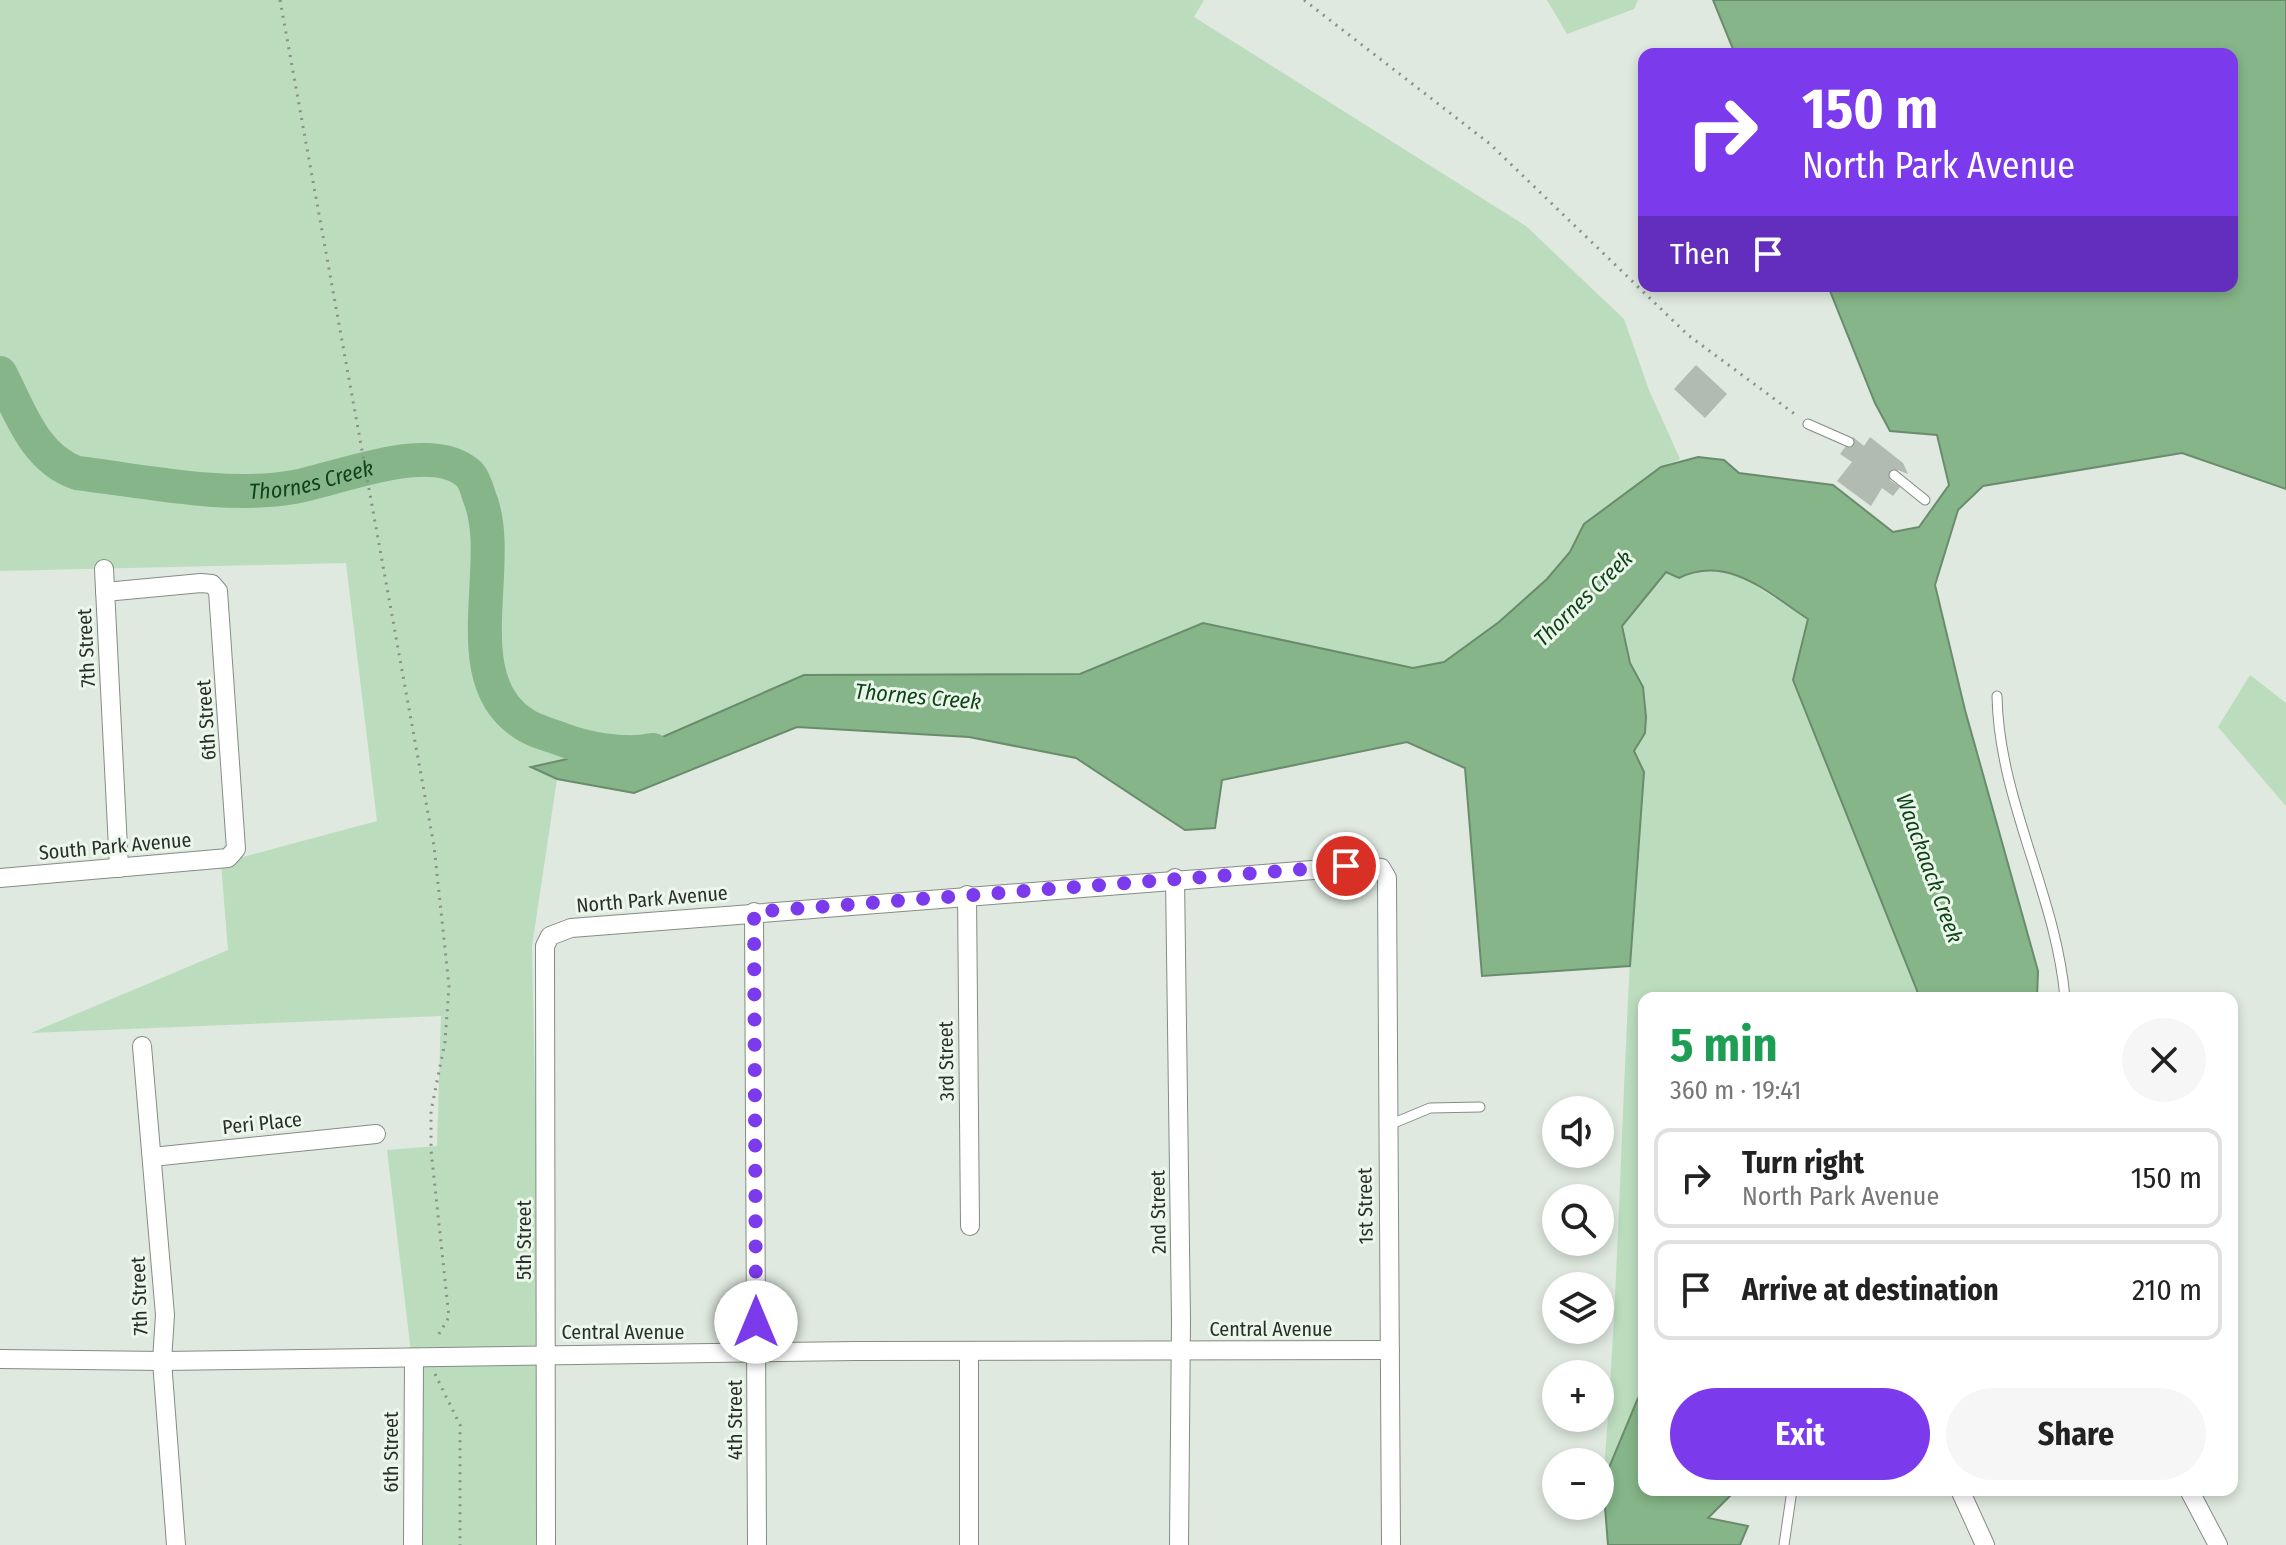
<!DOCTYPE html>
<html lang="en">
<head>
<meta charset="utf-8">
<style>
	:root { --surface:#fff; --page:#f6f6f6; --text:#222; --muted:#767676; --line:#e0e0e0; --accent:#7c3aed }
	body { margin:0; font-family:"Fira Sans Condensed",sans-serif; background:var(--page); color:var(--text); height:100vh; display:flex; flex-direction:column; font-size:30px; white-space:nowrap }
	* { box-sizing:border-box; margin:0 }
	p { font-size:26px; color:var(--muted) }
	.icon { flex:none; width:44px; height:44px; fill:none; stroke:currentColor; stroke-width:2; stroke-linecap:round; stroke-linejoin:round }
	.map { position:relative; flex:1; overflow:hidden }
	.side { position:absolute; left:1638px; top:992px; width:600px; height:504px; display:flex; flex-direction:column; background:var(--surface); border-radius:16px; box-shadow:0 4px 12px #0003 }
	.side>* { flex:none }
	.hud { position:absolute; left:1638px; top:48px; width:600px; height:244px; border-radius:16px; box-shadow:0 4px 12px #0003; background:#7c3aed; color:#fff; overflow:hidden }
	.buttons { position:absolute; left:1542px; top:1096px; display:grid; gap:16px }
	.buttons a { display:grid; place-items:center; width:72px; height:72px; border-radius:50%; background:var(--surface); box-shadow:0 4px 12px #0003; font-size:40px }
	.pin { position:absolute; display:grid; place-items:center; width:68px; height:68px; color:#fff; margin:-34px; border:4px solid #fff; border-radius:50%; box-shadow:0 2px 8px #0007 }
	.me { position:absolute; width:88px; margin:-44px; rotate:0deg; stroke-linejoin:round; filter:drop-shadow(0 0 6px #0008) }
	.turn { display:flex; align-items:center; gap:28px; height:168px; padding:0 32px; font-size:36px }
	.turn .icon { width:104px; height:104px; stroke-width:2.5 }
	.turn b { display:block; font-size:56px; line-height:68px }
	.then { display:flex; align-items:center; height:76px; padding:0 32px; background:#0003; gap:16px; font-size:30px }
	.round { display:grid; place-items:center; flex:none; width:84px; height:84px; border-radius:42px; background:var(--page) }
	.head { display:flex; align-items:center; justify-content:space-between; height:136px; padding:0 32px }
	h1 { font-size:48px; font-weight:700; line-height:60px; color:#1e9e55 }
	.cta { display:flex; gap:16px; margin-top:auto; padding:16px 32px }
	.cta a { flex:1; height:92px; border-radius:48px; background:var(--accent); color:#fff; font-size:32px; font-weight:700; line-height:92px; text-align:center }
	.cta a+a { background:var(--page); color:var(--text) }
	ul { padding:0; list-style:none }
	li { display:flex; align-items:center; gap:24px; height:100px; margin:0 16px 12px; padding:0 16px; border:4px solid var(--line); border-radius:16px }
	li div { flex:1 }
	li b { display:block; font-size:30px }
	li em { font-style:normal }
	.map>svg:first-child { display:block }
	.green { fill:#bcdcbe }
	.water { fill:#85b588; stroke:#6a8c6c; stroke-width:2 }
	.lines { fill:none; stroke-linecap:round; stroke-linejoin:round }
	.river { stroke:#85b588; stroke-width:34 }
	.building { fill:#b1bbb1 }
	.service-casing { stroke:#838d84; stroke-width:11 }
	.minor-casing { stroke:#838d84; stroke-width:20 }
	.path { stroke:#899089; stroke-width:3; stroke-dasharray:2 6; stroke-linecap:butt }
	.service { stroke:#fff; stroke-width:9 }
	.minor { stroke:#fff; stroke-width:18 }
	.route { stroke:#7c3aed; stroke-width:14; stroke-dasharray:0 25.2 }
	.labels { text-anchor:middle; stroke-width:6; stroke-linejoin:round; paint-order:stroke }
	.street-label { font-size:20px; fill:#2a2e2a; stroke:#ecf7ec }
	.water-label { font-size:22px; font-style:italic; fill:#0f4419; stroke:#ecf7ec }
</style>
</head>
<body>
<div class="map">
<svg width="2286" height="1545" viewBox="0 0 2286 1545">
	<rect width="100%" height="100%" fill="#dfe9df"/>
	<g class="green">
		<path d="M 0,0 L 1204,0 L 1194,17 L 1526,226 L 1624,319 L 1649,390 L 1680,459 L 1661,467 L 1584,524 L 1570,552 L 1547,579 L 1499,622 L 1444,662 L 1413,668 L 1203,623 L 1080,674 L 804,675 L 658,739 L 532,766 L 557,779 L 532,946 L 544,1545 L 405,1545 L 412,1361 L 387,1150 L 437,1146 L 441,1016 L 31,1033 L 228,950 L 221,863 L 377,821 L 346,563 L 0,571 Z"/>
		<path d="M 1547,0 L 1638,0 L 1634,9 L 1567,34 Z"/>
		<path d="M 1700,568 L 1737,574 L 1808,619 L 1793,680 L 1920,998 L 1644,998 L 1644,1392 L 1638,1398 L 1603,1482 C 1623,1246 1621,1008 1644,772 L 1634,751 L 1645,733 L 1643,687 L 1630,663 L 1622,626 L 1666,572 L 1679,578 Z"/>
		<path d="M 2250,675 L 2286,703 L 2286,806 L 2218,727 Z"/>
	</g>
	<g class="water">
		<path d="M 1713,0 L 2286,0 L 2286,489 L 2182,453 L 1983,486 L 1958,510 L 1935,585 L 1965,710 L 2038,971 L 2037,998 L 1920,998 L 1793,680 L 1808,619 C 1768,593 1728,554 1679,578 L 1666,572 L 1622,626 L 1630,663 L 1643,687 L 1646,717 L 1645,733 L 1634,751 L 1644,772 L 1630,966 L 1482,976 L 1465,768 L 1407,742 L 1222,780 L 1215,828 L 1185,830 L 1076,758 L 969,737 L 797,727 L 634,793 L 557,779 L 531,767 L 658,739 L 804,675 L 1080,674 L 1203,623 L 1413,668 L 1444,662 L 1499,622 L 1547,579 L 1570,552 L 1584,524 L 1661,467 L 1698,457 L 1724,460 L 1739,473 L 1833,485 L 1893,532 L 1919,527 L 1949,485 L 1937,435 L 1890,431 L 1875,403 L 1828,286 L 2232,286 L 2232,54 L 1735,54 Z"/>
		<path d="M 1644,1392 L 1644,1490 L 1736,1490 L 1708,1518 L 1748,1526 L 1740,1545 L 1608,1545 L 1603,1482 L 1638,1398 Z"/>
	</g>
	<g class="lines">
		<path class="river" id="s1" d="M 0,373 C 20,411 34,458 77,473 C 144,481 227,499 294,487 C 340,479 431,439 469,474 C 474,479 477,489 479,496 C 507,561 452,679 524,724 C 534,731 547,734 558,738 C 585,749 624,756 653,750"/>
	</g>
	<g class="building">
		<path d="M 1696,365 L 1727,394 L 1705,418 L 1674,389 Z"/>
		<path d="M 1853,437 L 1864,446 L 1870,437 L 1903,463 L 1908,474 L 1898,470 L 1890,480 L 1900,487 L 1893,496 L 1882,488 L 1871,506 L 1837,481 L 1852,462 L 1840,454 Z"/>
	</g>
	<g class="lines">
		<defs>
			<g id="service">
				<path d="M 1808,424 L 1849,442"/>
				<path d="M 1894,475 L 1925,500"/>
				<path d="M 1997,696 C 1999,801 2056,894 2065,998"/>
				<path d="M 1389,1125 L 1430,1108 L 1480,1107"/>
				<path d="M 1784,1545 L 1792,1490"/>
			</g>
			<g id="minor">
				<path d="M 104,569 L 119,868"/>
				<path d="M 0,878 L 228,858 L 236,849 L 218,591 L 212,584 L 201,583 L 105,592"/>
				<path d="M 1175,878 L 1181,1320 L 1179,1545"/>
				<path d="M 967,895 L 970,1226"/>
				<path d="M 754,912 L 757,1545"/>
				<path d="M 142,1046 L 165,1315 L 162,1361 L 176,1545"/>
				<path d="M 152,1157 L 376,1134"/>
				<path d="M 969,1353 L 969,1545"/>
				<path d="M 0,1359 L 162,1361 L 856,1351 L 1390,1350"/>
				<path d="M 1960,1490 L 1985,1545"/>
				<path d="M 2189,1490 L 2218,1545"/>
				<path d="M 413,1545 L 414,1358"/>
				<path d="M 546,1545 L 545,946 L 550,936 L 571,928 L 1364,866 L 1381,868 L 1387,878 L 1391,1545"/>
			</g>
		</defs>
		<use href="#service" class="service-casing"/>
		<use href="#minor" class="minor-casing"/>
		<g class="path">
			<path d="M 280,0 L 434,846 L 449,986 L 445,1042 L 431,1111 L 431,1150 L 449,1317 L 436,1339"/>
			<path d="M 1304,0 L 1490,144 L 1688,335 L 1796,415"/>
			<path d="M 435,1374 L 460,1425 L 460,1545"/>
		</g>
		<use href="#service" class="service"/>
		<use href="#minor" class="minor"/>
	</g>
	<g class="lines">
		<path class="route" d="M 756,1322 L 754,912 L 1346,866"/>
	</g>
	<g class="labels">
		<g class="street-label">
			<text transform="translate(86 648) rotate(-93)" y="7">7th Street</text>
			<text transform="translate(206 720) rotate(-94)" y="7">6th Street</text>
			<text transform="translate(115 846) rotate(-5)" y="7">South Park Avenue</text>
			<text transform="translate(652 899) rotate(-5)" y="7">North Park Avenue</text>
			<text transform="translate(946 1061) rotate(-91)" y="7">3rd Street</text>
			<text transform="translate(262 1123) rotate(-6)" y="7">Peri Place</text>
			<text transform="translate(1365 1206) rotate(-91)" y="7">1st Street</text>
			<text transform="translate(1158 1212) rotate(-91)" y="7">2nd Street</text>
			<text transform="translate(524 1240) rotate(-90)" y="7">5th Street</text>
			<text transform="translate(139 1296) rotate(-92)" y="7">7th Street</text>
			<text x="1271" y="1336">Central Avenue</text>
			<text x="623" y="1339">Central Avenue</text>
			<text transform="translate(735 1420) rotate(-90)" y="7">4th Street</text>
			<text transform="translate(391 1452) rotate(-90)" y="7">6th Street</text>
		</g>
		<g class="water-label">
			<text dy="8" stroke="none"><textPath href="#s1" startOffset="366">Thornes Creek</textPath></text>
			<text transform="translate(1583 598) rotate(-44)" y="8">Thornes Creek</text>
			<text transform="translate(918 696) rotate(5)" y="8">Thornes Creek</text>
			<text transform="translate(1930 868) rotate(70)" y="8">Waackaack Creek</text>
		</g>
	</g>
</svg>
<div class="buttons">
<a><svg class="icon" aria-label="sound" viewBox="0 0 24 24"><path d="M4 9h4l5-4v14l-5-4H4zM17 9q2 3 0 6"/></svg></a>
<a><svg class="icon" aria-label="search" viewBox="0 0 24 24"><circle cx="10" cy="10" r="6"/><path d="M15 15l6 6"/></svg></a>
<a><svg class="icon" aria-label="layers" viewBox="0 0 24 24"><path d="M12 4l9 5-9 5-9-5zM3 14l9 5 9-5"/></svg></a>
<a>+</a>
<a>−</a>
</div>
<div class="pin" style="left:1346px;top:866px;background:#d93025"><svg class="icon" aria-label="arrive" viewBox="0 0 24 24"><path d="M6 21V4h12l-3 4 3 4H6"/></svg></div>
<svg class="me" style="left:756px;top:1322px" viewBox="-20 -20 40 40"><circle r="19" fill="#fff"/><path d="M0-13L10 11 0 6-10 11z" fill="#7c3aed"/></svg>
<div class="hud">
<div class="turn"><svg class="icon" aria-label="right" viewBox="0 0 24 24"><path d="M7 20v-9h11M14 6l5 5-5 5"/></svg><div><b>150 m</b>North Park Avenue</div></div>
<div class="then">Then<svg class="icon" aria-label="arrive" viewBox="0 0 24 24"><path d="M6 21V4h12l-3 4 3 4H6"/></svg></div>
</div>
<section class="side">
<div class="head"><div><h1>5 min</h1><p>360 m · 19:41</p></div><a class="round"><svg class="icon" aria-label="close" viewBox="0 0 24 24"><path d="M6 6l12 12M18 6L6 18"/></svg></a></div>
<ul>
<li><svg class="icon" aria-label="right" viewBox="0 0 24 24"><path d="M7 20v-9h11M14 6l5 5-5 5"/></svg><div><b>Turn right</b><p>North Park Avenue</p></div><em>150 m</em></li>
<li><svg class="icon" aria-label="arrive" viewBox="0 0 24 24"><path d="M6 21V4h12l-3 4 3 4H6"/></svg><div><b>Arrive at destination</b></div><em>210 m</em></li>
</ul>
<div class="cta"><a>Exit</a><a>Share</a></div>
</section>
</div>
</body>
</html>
